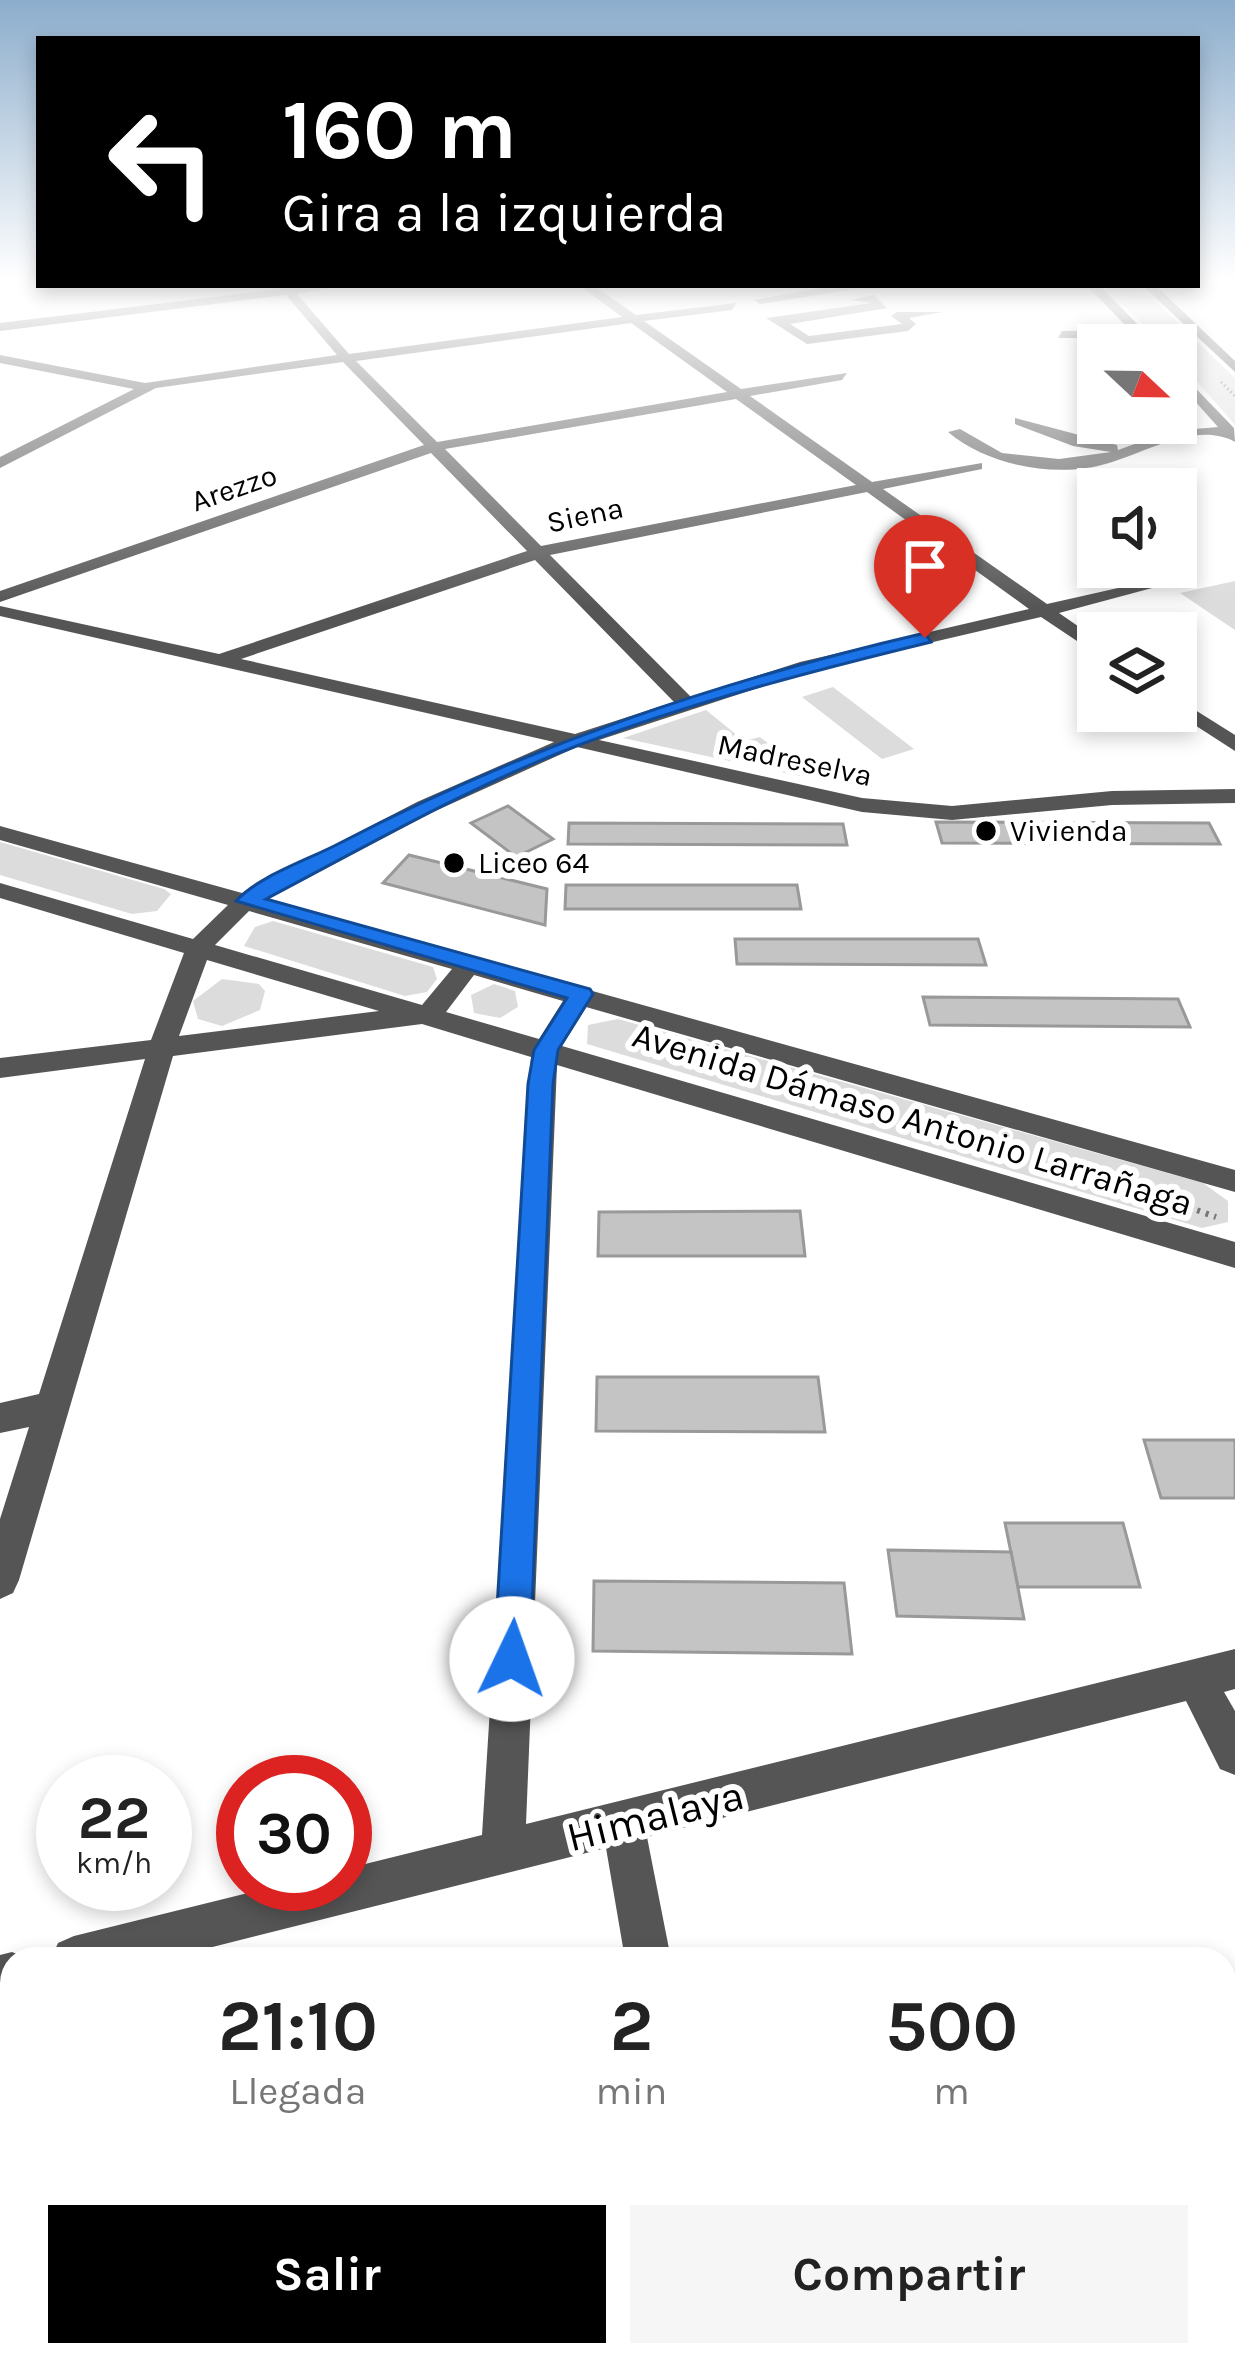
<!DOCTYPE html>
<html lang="es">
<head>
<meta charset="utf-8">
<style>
	:root { --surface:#fff; --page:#f6f6f6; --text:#222; --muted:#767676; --accent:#000 }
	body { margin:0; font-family:Karla,sans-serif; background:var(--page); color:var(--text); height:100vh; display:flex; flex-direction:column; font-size:45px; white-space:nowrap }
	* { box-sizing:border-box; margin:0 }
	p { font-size:39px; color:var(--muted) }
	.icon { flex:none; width:66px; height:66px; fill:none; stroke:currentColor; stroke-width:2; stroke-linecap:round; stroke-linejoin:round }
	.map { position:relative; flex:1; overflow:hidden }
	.details { position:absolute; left:0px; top:1947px; width:1236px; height:420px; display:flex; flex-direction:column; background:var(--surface); border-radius:36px 36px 0 0; box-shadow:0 6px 18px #0003 }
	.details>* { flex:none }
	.top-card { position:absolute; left:36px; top:36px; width:1164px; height:252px; border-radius:0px; box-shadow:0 6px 18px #0003; background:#000; color:#fff; overflow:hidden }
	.needle { width:78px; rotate:112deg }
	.controls { position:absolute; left:1077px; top:324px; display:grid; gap:24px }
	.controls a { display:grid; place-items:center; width:120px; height:120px; border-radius:0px; background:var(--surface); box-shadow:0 6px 18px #0003; font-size:60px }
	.speed { position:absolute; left:36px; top:1755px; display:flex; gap:24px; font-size:60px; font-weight:700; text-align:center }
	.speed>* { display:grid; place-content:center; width:156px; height:156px; border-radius:50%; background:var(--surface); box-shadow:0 6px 18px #0003; line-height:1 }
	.speed small { font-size:30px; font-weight:400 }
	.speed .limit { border:18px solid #d22; background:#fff; color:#111 }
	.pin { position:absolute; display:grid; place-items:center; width:102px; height:102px; color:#fff; margin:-123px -51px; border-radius:50% 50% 50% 0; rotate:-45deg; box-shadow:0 0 12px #0007 }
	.pin .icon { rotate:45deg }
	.me { position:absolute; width:132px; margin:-66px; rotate:3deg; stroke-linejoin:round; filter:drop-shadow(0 0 9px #0008) }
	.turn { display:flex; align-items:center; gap:42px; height:252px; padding:0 48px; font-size:54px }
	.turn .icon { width:156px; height:156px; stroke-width:2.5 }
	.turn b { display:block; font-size:84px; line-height:102px }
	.eta { display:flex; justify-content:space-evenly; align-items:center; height:204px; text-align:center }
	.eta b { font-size:72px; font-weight:700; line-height:84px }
	.primary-button { display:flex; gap:24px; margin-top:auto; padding:24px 48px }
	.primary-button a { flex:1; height:138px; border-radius:0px; background:var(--accent); color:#fff; font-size:48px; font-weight:700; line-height:138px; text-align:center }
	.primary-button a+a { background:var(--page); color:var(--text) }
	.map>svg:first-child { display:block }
	.green { fill:#dcdcdc }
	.building { fill:#c4c4c4; stroke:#999; stroke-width:3 }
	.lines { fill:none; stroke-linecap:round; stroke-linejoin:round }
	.path-far1 { stroke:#777; stroke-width:3; stroke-dasharray:1.5 3; stroke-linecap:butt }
	.path { stroke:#777; stroke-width:6; stroke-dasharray:3 6; stroke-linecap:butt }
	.minor { fill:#555; fill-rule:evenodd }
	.route { fill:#1a73e8; stroke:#114b97; stroke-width:3 }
	.poi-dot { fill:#000; stroke:#fff; stroke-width:4.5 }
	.labels { text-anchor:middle; stroke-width:12; stroke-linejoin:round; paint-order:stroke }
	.far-street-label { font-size:30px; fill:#000; stroke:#fff }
	.far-poi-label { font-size:30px; fill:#000; stroke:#fff; text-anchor:start }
	.street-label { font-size:36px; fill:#000; stroke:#fff }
	.near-street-label { font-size:42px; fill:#000; stroke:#fff }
</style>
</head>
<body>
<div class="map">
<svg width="1235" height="2367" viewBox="0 0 1235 2367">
	<rect width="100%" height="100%" fill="#fff"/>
	<g class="green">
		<path d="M 1103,285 L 1138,285 L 1235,378 L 1235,425 L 1176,357 L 1176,345 L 1165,345 Z"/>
		<path d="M 1235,581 L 1235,630 L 1180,593 Z"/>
		<path d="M 833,687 L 914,749 L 882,759 L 802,697 Z"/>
		<path d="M 706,710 L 744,741 L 760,737 L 813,779 L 623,738 Z"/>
		<path d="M 0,842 L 164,889 L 171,894 L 157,911 L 132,914 L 0,875 Z"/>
		<path d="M 273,921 L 433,967 L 437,979 L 427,992 L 405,996 L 244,946 L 255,927 Z"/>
		<path d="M 222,979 L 259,984 L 265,991 L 260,1010 L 222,1026 L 198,1019 L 193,1001 Z"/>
		<path d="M 494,984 L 515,991 L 518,1007 L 500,1018 L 474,1013 L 471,995 Z"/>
		<path d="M 618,1019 L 1203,1183 L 1228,1201 L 1228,1222 L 1202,1228 L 587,1044 L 588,1025 Z"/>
	</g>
	<g class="building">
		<path d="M 508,806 L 553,839 L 516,857 L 471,823 Z"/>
		<path d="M 936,822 L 1209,823 L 1220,844 L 942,843 Z"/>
		<path d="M 569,823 L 843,824 L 847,845 L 568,844 Z"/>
		<path d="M 409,855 L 547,889 L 545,925 L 383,883 Z"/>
		<path d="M 566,885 L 797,885 L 801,909 L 565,909 Z"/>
		<path d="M 735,939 L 978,939 L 986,965 L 737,964 Z"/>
		<path d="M 923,997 L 1178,999 L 1190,1027 L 930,1025 Z"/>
		<path d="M 800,1211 L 805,1256 L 598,1256 L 599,1212 Z"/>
		<path d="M 597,1377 L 818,1377 L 825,1432 L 596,1431 Z"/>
		<path d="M 1144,1440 L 1235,1440 L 1235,1498 L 1161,1498 Z"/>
		<path d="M 1005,1523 L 1123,1523 L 1140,1587 L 1018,1587 Z"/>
		<path d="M 888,1550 L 1011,1552 L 1024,1619 L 897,1616 Z"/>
		<path d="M 594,1581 L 844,1583 L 852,1654 L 593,1651 Z"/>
	</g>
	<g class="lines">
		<path class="path-far1" d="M 1221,382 L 1235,396"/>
		<g class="path">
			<path d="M 632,1047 L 702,1059"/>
			<path d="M 772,1079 L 855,1112"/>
			<path d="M 867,1116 L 949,1130"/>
			<path d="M 1053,1159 L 1216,1217"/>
		</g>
		<g class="minor">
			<path d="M 277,285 L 346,285 L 297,294 L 349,354 L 622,317 L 579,285 L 593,285 L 636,315 L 736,303 L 732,310 L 644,321 L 741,389 L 847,373 L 842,380 L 750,396 L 872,482 L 982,463 L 982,469 L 883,489 L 1047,604 L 1158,579 L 1167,584 L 1059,613 L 1098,640 L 1098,655 L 1041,617 L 813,670 L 599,740 L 862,798 L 952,806 L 1112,791 L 1235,789 L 1235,803 L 1112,805 L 952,820 L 862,812 L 577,747 L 433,812 L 266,900 L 1235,1170 L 1235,1192 L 586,1007 L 562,1046 L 1235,1242 L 1235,1268 L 557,1065 L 526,1824 L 1235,1649 L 1235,1689 L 1224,1692 L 1235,1711 L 1235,1775 L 1220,1769 L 1186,1701 L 647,1837 L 671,1959 L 625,1959 L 606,1848 L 165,1959 L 51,1959 L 58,1943 L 74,1936 L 284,1884 L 345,1884 L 345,1869 L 482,1835 L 531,1057 L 422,1024 L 173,1056 L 19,1580 L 13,1593 L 0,1599 L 0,1519 L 29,1427 L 0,1433 L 0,1403 L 39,1394 L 145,1059 L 0,1078 L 0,1058 L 151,1040 L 184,953 L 0,898 L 0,883 L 193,939 L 228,905 L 0,840 L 0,826 L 242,893 L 417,802 L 554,742 L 0,616 L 0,606 L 219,654 L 527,551 L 431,453 L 0,602 L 0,591 L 424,445 L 343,362 L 156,388 L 0,468 L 0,457 L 134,389 L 0,363 L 0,355 L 145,383 L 337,355 L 286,295 L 0,331 L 0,323 L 280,289 ZM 631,323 L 727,392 L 437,442 L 356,361 ZM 736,399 L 856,485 L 541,546 L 445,449 ZM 867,492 L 1029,609 L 800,662 L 691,697 L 550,555 ZM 535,560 L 674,702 L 575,734 L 241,659 ZM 249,911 L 452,969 L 422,1005 L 215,945 ZM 207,960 L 379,1011 L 179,1036 ZM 474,975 L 563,1001 L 539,1039 L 446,1012 Z"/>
			<path d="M 838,285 L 1099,285 L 1158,345 L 1145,345 L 1138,338 L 1058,338 L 1062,331 L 1130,330 L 1090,289 L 855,289 L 760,304 L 754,300 Z"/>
			<path d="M 1142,285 L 1155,285 L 1235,361 L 1235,372 Z"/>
			<path d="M 874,295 L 887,308 L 790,324 L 809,336 L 902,324 L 891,316 L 897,312 L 942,312 L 909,318 L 916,324 L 908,331 L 807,344 L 766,318 L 872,303 L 851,300 Z"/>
			<path d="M 1176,368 L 1234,428 L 1235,442 C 1197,421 1147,452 1109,463 C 1058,479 988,466 948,432 L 960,429 L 1002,453 L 1059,459 L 1111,452 L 1073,446 L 1015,424 L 1015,418 L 1117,445 L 1118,450 L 1171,431 L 1218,427 L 1176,380 Z"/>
			<path d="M 1176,698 L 1235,735 L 1235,751 L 1173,711 Z"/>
			<path d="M 12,1952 L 29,1959 L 12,1959 L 12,1998 L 0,2001 L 0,1955 Z"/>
			<path d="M 1235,2171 L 1235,2221 L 1224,2223 L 1224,2173 Z"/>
			<path d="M 673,2355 L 727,2355 L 728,2367 L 674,2367 Z"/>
			<path d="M 1077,2355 L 1131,2355 L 1133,2367 L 1079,2367 Z"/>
		</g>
	</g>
	<linearGradient id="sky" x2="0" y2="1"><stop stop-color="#8cadcc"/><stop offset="0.46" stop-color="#fff"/><stop offset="1" stop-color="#fff" stop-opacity="0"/></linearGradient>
	<rect width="1235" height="608" fill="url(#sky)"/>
	<path class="route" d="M 925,633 L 931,642 C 812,671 693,702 579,745 C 471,786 368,845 266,899 L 590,989 L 593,994 L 558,1050 L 553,1084 L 530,1659 L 525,1672 L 512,1677 L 499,1672 L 494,1659 L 528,1084 L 534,1050 L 567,998 L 236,901 C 260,875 308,860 340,843 C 527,746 719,681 925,633 Z"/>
	<g class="poi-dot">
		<circle cx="986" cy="831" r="12"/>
		<circle cx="454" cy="863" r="12"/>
	</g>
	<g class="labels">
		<g class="far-street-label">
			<text transform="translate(234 488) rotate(-19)" y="10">Arezzo</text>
			<text transform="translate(585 515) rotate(-12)" y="10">Siena</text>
			<text transform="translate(795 760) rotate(12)" y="10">Madreselva</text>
		</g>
		<g class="far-poi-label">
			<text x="1010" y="841">Vivienda</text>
			<text x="478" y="873">Liceo 64</text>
		</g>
		<g class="street-label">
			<text transform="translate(913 1118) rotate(17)" y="13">Avenida Dámaso Antonio Larrañaga</text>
		</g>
		<g class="near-street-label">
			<text transform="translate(655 1815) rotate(-14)" y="15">Himalaya</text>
		</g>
	</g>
</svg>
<div class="controls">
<a><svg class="needle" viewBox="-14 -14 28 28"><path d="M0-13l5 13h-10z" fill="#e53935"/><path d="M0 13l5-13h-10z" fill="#767676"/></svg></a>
<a><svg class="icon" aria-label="sound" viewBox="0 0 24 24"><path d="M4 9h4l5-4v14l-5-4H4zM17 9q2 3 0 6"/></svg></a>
<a><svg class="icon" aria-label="layers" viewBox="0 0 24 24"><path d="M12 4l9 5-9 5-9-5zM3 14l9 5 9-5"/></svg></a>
</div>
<div class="speed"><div>22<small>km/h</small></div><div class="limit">30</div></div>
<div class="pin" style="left:925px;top:638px;background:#d93025"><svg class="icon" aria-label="arrive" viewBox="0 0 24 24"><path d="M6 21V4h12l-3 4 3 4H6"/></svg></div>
<svg class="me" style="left:512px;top:1659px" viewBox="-20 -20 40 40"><circle r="19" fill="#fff"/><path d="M0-13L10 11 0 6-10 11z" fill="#1a73e8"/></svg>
<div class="top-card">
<div class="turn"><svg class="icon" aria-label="left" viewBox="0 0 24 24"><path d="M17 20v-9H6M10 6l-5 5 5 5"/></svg><div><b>160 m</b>Gira a la izquierda</div></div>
</div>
<section class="details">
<div class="eta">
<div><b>21:10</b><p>Llegada</p></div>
<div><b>2</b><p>min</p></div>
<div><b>500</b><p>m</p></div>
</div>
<div class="primary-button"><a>Salir</a><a>Compartir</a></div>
</section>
</div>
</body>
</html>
